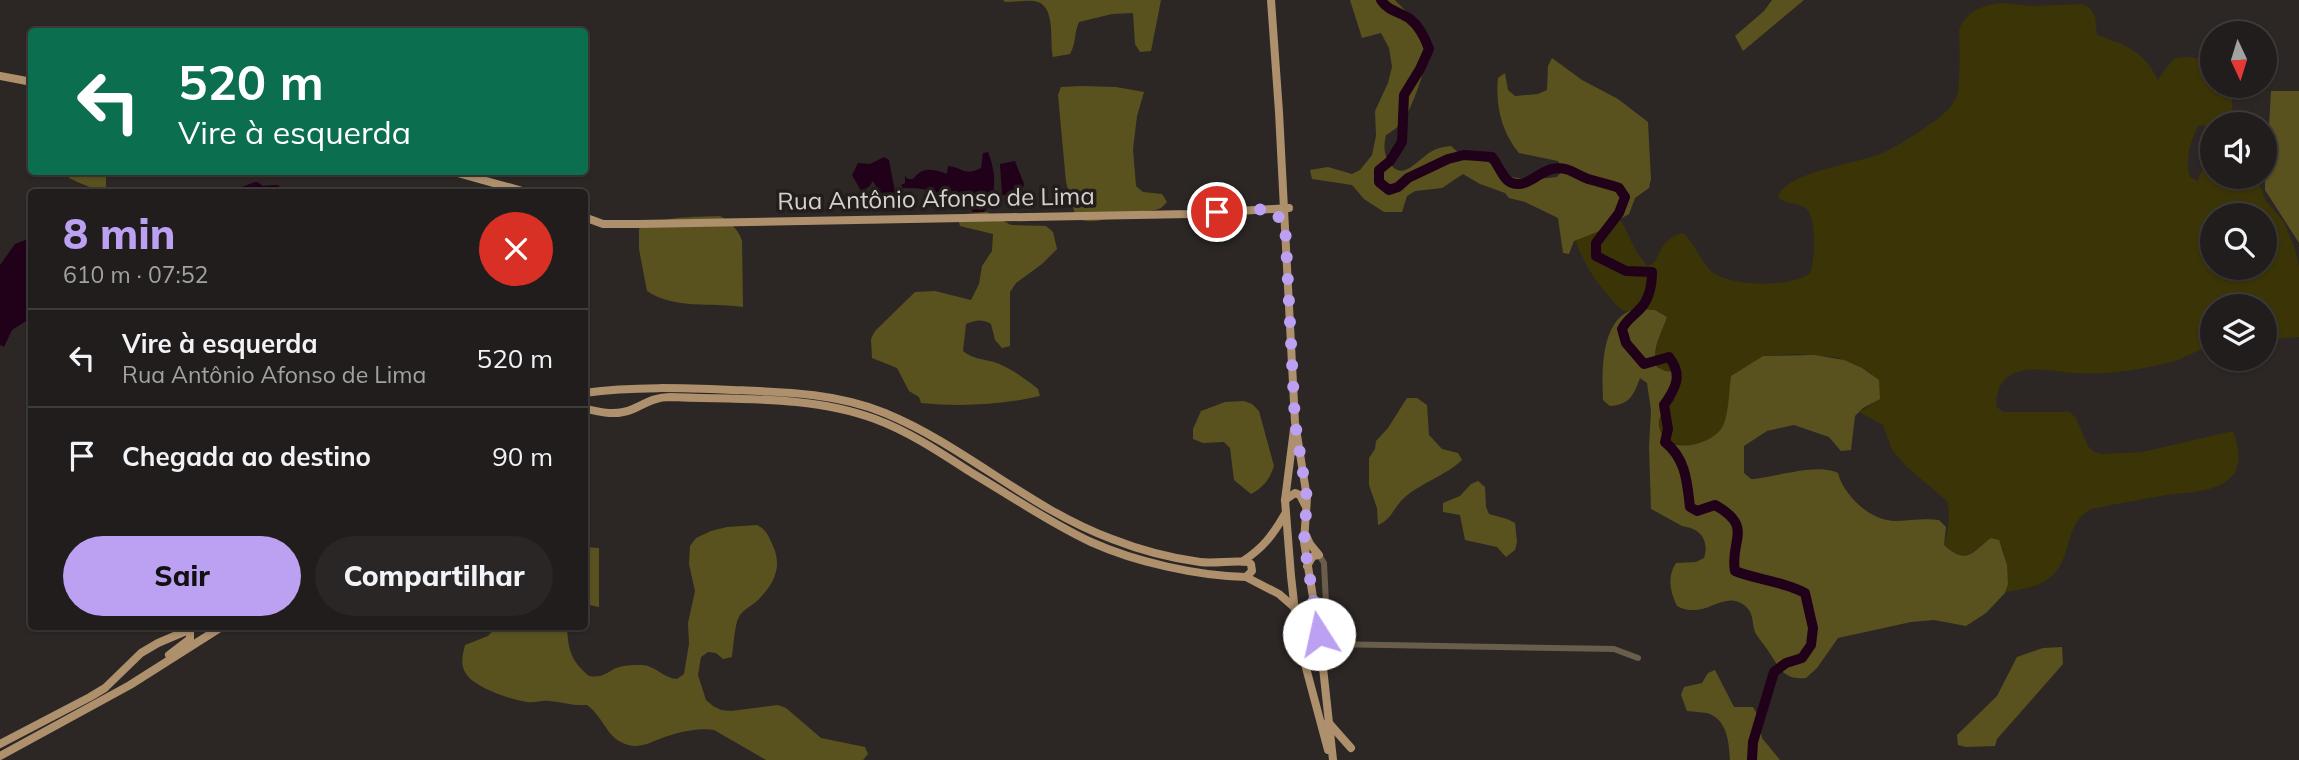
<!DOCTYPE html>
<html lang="pt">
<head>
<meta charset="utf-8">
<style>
	:root { --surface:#211d1c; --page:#292625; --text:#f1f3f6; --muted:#a2a2a3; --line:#3e3b3b; --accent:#bca0f2 }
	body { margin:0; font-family:Mulish,sans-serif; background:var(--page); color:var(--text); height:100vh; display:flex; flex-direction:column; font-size:26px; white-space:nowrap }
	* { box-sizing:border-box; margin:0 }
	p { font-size:23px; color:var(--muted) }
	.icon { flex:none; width:38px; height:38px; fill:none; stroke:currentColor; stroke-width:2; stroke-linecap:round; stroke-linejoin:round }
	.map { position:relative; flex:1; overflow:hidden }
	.drawer { position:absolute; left:28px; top:189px; width:560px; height:441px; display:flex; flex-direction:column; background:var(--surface); border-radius:7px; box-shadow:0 2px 5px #0004,0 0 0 2px var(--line) }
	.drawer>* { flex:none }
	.hud { position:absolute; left:28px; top:28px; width:560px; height:147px; border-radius:7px; box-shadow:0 2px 5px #0004,0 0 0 2px var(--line); background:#0b6e4f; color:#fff; overflow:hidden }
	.needle { width:46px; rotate:176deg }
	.fabs { position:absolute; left:2200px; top:21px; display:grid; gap:14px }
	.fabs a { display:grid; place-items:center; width:77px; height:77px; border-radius:50%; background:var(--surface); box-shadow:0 2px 5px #0004,0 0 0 2px var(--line); font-size:35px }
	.pin { position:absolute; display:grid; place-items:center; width:60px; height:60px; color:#fff; margin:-30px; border:4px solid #fff; border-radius:50%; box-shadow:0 2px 7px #0007 }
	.me { position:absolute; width:77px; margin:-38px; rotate:350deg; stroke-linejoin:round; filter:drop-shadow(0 0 5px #0008) }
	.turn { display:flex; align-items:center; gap:24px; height:147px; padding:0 35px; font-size:32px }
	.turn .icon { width:91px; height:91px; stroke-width:2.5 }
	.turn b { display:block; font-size:49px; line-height:60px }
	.round { display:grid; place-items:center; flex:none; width:74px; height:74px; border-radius:37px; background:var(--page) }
	.headline { display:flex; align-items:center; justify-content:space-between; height:119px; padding:0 35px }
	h1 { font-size:42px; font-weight:800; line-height:52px; color:var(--accent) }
	.cta { display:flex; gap:14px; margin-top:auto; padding:14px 35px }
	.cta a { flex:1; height:80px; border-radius:42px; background:var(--accent); color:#111; font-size:28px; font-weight:800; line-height:80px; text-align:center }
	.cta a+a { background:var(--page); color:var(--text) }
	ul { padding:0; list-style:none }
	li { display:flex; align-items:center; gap:21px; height:98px; padding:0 35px; border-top:2px solid var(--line) }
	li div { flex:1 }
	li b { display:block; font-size:26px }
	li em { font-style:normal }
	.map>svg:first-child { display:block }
	.green { fill:#3b3407; fill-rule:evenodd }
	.forest { fill:#5a521e }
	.water { fill:#210019 }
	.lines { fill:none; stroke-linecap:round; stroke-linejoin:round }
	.river { stroke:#210019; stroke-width:10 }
	.minor { stroke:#6b5d4c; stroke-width:6 }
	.major { stroke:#ae906d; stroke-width:8 }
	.route { stroke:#bca0f2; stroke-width:12; stroke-dasharray:0 21.6 }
	.labels { text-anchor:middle; stroke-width:7; stroke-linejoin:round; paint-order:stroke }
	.street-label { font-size:24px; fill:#d5d1cf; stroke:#231d1b }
</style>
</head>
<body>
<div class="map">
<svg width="2299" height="760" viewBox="0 0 2299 760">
	<rect width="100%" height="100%" fill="#2c2725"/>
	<path class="green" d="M 2002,3 L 2031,6 L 2082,4 L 2090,8 L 2095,16 L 2097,35 C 2126,45 2144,51 2158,80 L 2173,59 C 2188,55 2200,57 2212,67 L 2212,86 L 2225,86 L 2232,100 L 2233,121 L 2228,124 L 2198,126 C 2190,143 2185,158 2190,177 L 2198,181 L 2200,174 L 2206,167 L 2212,168 L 2212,177 L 2256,177 L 2266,201 L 2284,222 L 2295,249 L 2299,266 L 2299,337 L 2265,340 L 2264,306 L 2212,306 L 2212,346 C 2196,350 2182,360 2167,363 C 2138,370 2105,375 2076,373 C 2056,372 2031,365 2012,374 C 2000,380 1996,394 1996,406 L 2003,412 L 2070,412 L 2076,418 L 2088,446 L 2094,452 L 2102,454 L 2142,452 L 2233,431 C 2238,443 2242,463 2234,474 C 2218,493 2189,492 2167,495 C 2142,499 2116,504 2091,509 C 2073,520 2072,532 2066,551 C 2057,583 2035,588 2005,592 C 2011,576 2004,563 2003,548 L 1982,544 C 1969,559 1958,558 1944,545 C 1948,531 1951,515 1947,501 L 1907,467 L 1892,450 L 1883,425 L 1859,412 L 1872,404 L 1872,374 L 1836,357 L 1796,354 L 1763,356 L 1731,376 C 1729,391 1731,416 1721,429 C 1701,457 1647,446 1660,416 C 1662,411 1670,405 1675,401 L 1665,371 L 1657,367 C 1652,346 1661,336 1667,317 L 1655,310 L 1623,311 C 1601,290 1586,269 1575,240 L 1621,220 L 1636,251 L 1647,266 L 1654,263 C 1662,248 1665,237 1683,233 C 1694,243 1699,257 1709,269 C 1725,286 1774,286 1795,280 C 1800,279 1806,276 1810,273 C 1815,260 1818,215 1804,207 C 1795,202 1786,205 1778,197 C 1786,172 1855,164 1880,154 C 1897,147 1911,137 1926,127 C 1937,120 1952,109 1957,96 C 1960,89 1960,41 1959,31 C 1965,11 1983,5 2002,3 ZM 2212,215 L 2264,215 L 2264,268 L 2212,268 Z"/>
	<g class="forest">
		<path d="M 1003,0 L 1161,0 L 1151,51 L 1140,52 L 1135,44 L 1133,13 L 1112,14 L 1079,22 C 1074,33 1076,44 1070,54 L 1053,57 C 1049,41 1057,4 1034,1 C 1025,0 1014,2 1005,2 Z"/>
		<path d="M 1350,0 L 1395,0 C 1402,8 1425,28 1427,37 C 1432,54 1415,100 1406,116 C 1401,124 1395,130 1386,135 C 1384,144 1383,153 1389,162 C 1401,181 1414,164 1425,156 C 1433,149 1441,147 1451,146 L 1464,158 L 1488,162 L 1507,176 L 1529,180 L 1557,177 L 1563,170 L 1558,161 L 1519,153 C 1502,133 1495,105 1498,78 L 1505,73 L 1508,90 L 1515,96 L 1538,94 L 1547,90 L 1548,66 L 1552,58 L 1582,80 L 1618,99 L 1648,122 L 1651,179 L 1649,188 L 1635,198 L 1629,214 L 1597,232 L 1574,241 L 1569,254 L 1563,253 L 1558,218 L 1525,202 L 1509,198 L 1505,193 L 1480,184 L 1463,174 L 1442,188 L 1415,191 L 1407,196 L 1402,212 L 1384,212 L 1364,199 L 1352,185 L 1312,179 L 1310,170 L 1328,167 L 1352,174 L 1360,170 L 1372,155 L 1376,136 L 1375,111 L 1388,83 L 1392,67 L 1389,48 L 1381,33 L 1362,38 Z"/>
		<path d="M 1772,0 L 1804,0 L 1743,51 L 1735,36 L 1764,11 Z"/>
		<path d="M 1081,86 L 1116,87 L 1144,92 L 1137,116 L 1133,149 L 1136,186 L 1143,192 L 1162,194 L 1167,202 L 1161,208 C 1152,212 1142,210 1132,212 C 1114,215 1094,227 1076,218 L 1066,182 L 1058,95 L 1061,87 Z"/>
		<path d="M 2271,91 L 2299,91 L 2299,243 L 2265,190 L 2265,127 L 2269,126 Z"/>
		<path d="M 70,172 L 106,172 L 106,192 C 100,192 77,182 69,178 Z"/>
		<path d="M 987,212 L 1011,225 L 1046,226 L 1053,232 L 1057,249 L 1042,264 L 1016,283 L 1010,292 L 1010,346 L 1002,348 L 995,340 L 991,324 C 982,319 976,320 966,324 L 963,351 C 973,359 983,359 994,362 C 1009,367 1026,379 1038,389 L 1040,396 C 1002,405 959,407 921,403 L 919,397 L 909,391 L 897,368 L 872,358 L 871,339 L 875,331 L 915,292 L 935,291 L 971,300 L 979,284 L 982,266 L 992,251 L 993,234 L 960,226 L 958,218 L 966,214 Z"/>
		<path d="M 720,216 C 729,221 739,230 742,241 L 743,307 C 712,302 675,310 647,291 L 639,249 L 639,229 C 659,216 696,217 720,216 Z"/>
		<path d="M 1635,309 L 1655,310 L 1667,317 C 1661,336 1651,347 1657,367 L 1665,371 L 1681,373 C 1683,403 1656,409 1659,426 C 1664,456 1708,447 1721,429 C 1729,419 1729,389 1731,376 L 1763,356 L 1815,355 L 1844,360 L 1862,368 L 1879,380 L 1880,399 L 1863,408 L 1855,416 L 1851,450 L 1841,451 L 1829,437 L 1794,425 L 1767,431 L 1744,446 L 1744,473 L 1751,479 C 1774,478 1817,462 1838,473 C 1844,496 1870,520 1894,521 C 1909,521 1924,518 1939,520 L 1946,527 L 1944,545 C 1967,566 1972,552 1991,538 L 1999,540 L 2007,565 L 2008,584 L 2005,593 L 1986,613 L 1966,626 L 1934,620 L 1911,622 L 1838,638 L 1817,668 L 1806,678 C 1784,680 1780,669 1769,652 C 1765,646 1760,640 1756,634 C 1751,623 1755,613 1744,605 C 1723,589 1705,621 1677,606 C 1670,592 1667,576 1676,563 L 1696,562 L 1704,558 C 1708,547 1705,534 1693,529 C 1689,527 1685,527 1682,526 C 1671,520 1661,514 1651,509 L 1649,447 L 1651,410 L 1647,383 L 1640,378 C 1634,395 1629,405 1610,406 L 1603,400 C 1602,372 1600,318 1635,309 Z"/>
		<path d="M 1407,398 L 1417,398 L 1427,405 L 1429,435 L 1442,449 L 1458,453 L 1462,460 C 1444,477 1417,484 1401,501 C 1393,510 1390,520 1378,525 L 1377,508 L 1369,485 L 1369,458 L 1375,449 L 1376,441 L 1388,428 Z"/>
		<path d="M 1244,401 L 1252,404 L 1259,411 L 1274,466 C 1270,479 1263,488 1251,494 L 1234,480 L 1230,448 L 1224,442 L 1203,443 L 1193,439 L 1193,429 L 1201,411 L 1225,402 Z"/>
		<path d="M 1478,481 L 1485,487 L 1486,507 L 1489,514 L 1507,519 L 1515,523 L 1517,542 L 1515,550 L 1506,557 L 1497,547 L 1465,540 L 1460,515 L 1443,512 L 1443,503 L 1460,496 L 1471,484 Z"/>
		<path d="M 757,525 C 767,530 769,537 773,546 C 783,568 773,585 758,600 C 751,607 742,609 738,619 C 735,625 733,649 732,657 L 723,659 L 716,653 L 708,652 L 701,657 L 698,675 L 706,700 L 713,706 L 721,710 L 731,711 L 778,705 L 786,708 L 821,738 L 865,747 L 868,754 L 863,760 L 766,760 L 714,730 C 701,728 684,731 671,735 C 652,740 639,753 619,741 C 605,732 602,716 587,705 C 571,706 564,702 549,701 C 542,700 535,703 527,702 C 512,700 472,687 465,672 C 460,664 463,653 465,645 L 488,636 L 496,627 L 567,626 C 568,650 571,661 589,676 C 601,678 605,674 614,669 C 622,665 633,665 642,665 C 656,666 663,678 677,679 L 684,674 L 689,644 L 688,623 L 695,591 L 689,564 L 690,546 L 696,538 L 711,531 L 727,527 Z"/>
		<path d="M 585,547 L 599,548 L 599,607 L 585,604 Z"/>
		<path d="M 2062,647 L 2063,664 L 1997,739 L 1995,746 L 1966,747 L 1958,745 L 1957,735 L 1997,696 L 2017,657 L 2043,648 Z"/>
		<path d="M 1715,670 L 1734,707 L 1753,707 L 1757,714 L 1762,738 L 1780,760 L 1730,760 C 1729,744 1728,722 1710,714 C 1704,712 1694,712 1687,711 L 1681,695 L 1684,687 L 1702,683 L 1708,673 Z"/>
	</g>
	<g class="water">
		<path d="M 988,152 C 996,172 998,195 984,212 L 973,212 L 970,208 L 948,206 C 937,187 923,189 903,188 L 901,185 L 905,183 L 905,176 L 908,179 L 913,179 C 923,166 933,169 947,174 L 948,166 C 963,167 963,177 981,168 L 983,153 Z"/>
		<path d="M 884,157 L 889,160 L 896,197 L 878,197 L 873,192 L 876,186 L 873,181 L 869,187 L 861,191 L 852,175 L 858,163 L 870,164 Z"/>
		<path d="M 1015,161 L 1024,184 L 1023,188 L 1014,194 L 1002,195 L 1000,164 Z"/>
		<path d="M 31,236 L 31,318 L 12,330 L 4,347 L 0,345 L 0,265 L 15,244 L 31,238 Z"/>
	</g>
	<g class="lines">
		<g class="river">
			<path d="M 1381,0 C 1388,11 1400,12 1410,19 C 1419,26 1425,38 1429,49 L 1420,69 L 1404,95 L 1402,142 L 1390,161 L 1379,170 L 1379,182 L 1389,190 L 1398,187 L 1408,178 L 1448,159 L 1464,155 L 1492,157 C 1498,164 1503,180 1512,183 C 1528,188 1538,172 1552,169 C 1569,166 1574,174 1588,179 C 1598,182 1609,184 1619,188 L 1625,197 L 1619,213 L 1596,243 L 1596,256 L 1626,271 L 1652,272 C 1652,287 1649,301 1638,311 C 1631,318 1626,321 1622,329 L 1626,343 L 1644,364 L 1669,357 C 1683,375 1676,388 1664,405 L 1668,429 L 1665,442 C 1686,459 1687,482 1690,507 L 1697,511 L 1715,505 C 1755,527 1729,541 1735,571 C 1758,580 1782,581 1805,593 L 1813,628 L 1811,645 L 1802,658 L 1786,663 L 1774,672 L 1753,742 L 1752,760"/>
			<path d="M 243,192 L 256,187 L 261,191 L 276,190 L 278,192"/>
		</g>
		<path class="minor" d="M 1319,555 L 1324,563 L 1328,644 L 1614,649 L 1638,658"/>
		<g class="major">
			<path d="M 1271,0 L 1279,112 L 1295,422 L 1307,498 L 1304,542 L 1320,640 L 1333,760"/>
			<path d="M 0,76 L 32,82"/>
			<path d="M 454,172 L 526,192"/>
			<path d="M 584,217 L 603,224 L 639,224 L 1190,214 L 1289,208"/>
			<path d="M 584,393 C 634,386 683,388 733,390 C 784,392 837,393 885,413 C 965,446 1030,509 1112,539 C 1140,550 1170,558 1200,562 C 1216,564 1232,560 1248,562 L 1251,564 L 1252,571 L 1246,577 C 1198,576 1135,562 1091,542 C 1050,523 1011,496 972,473 C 941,453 910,432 875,419 C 811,395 737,400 670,397 C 655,397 646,403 633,409 C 617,416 601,413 584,408"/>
			<path d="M 1294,429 L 1285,500 L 1291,576 L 1298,638 L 1328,750"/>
			<path d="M 1285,500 L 1295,493 L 1300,495 L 1305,505"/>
			<path d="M 1306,535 L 1310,544 L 1319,555 L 1313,556 L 1307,566"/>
			<path d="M 1243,561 C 1263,548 1273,535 1285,514"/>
			<path d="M 1246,577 L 1279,594 L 1295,608"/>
			<path d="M 1298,638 L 1309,644 L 1316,640 L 1319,634"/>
			<path d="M 169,655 L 190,639 L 190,632"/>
			<path d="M 1328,722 L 1351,748"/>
			<path d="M 0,744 L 90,697 L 105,688 L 141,653 L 158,643 L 198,626"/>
			<path d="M 0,756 L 130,685 L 223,626"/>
		</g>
	</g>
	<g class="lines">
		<path class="route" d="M 1217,212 L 1270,209 L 1285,223 L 1295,422 L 1307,498 L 1304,542 L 1319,634"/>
	</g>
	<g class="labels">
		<g class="street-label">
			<text transform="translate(936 199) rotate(-1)" y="8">Rua Antônio Afonso de Lima</text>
		</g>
	</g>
</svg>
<div class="fabs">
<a><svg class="needle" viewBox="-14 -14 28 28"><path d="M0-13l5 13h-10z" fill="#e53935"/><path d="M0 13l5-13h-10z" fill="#a2a2a3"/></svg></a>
<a><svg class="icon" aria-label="sound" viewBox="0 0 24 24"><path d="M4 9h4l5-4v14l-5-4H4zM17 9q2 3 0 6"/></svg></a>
<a><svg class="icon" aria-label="search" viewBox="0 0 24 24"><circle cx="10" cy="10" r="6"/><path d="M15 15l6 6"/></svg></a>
<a><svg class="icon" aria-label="layers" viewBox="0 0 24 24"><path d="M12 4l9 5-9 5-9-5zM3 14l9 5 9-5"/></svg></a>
</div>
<div class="pin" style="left:1217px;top:212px;background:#d93025"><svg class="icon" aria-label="arrive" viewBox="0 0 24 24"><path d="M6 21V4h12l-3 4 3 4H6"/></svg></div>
<svg class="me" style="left:1319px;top:634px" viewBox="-20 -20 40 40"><circle r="19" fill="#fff"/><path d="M0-13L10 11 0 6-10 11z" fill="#bca0f2"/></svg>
<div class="hud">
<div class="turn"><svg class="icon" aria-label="left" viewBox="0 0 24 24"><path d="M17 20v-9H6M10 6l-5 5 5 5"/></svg><div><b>520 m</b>Vire à esquerda</div></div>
</div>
<section class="drawer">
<div class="headline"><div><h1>8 min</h1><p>610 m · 07:52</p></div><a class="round" style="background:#d93025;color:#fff"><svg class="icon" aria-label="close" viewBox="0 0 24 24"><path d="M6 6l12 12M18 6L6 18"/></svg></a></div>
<ul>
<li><svg class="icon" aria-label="left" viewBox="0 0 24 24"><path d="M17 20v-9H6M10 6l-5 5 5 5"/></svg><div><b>Vire à esquerda</b><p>Rua Antônio Afonso de Lima</p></div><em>520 m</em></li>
<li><svg class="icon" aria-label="arrive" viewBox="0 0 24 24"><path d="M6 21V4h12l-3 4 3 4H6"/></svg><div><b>Chegada ao destino</b></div><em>90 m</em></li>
</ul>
<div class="cta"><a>Sair</a><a>Compartilhar</a></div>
</section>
</div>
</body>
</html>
